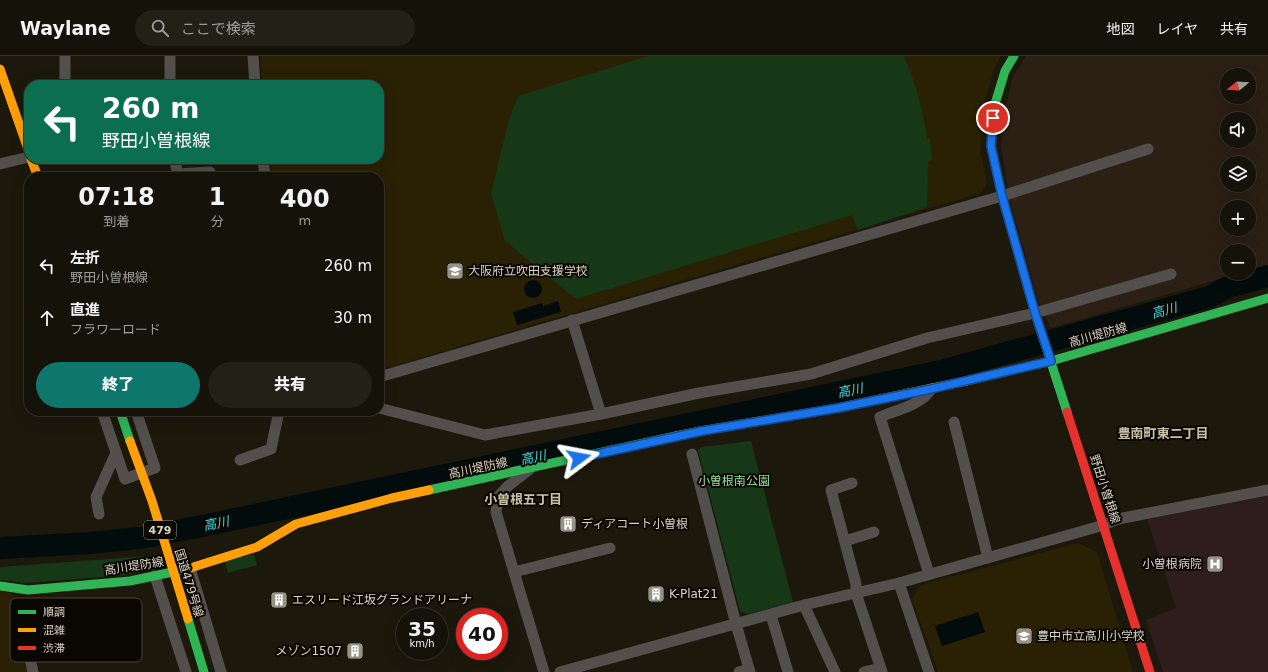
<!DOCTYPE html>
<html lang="ja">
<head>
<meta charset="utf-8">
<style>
	:root { --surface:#151209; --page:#222017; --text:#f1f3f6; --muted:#9d9e9c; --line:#34322a; --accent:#0f766e }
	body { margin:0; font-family:"DejaVu Sans","Noto Sans JP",sans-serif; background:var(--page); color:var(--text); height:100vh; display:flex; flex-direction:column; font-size:15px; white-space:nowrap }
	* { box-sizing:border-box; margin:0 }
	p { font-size:13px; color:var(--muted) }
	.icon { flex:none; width:22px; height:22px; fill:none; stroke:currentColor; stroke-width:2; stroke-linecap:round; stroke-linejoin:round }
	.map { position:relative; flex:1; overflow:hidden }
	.drawer { position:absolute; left:24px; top:116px; width:360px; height:244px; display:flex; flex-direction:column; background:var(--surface); border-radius:16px; box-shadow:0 4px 16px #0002,0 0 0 1px var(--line) }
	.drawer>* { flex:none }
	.guide { position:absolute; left:24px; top:24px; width:360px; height:84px; border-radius:16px; box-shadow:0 4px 16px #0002,0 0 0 1px var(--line); background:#0b6e4f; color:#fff; overflow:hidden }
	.needle { width:26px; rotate:252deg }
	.tools { position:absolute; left:1220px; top:12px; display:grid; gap:8px }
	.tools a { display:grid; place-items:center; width:36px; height:36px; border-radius:50%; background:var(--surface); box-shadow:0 4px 16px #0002,0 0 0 1px var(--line); font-size:20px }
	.speed { position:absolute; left:396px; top:552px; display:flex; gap:8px; font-size:20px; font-weight:700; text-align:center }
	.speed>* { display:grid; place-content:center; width:52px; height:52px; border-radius:50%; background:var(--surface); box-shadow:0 4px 16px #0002,0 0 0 1px var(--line); line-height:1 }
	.speed small { font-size:10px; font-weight:400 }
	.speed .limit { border:6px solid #d22; background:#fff; color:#111 }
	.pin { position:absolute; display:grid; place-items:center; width:34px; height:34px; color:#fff; margin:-17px; border:2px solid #fff; border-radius:50%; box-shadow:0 1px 4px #0007 }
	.me { position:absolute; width:44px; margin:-22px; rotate:77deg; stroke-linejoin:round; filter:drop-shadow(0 0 3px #0008) }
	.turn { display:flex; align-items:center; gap:14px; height:84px; padding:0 12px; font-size:18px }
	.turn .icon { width:52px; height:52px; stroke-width:2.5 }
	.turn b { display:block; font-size:28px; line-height:34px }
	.eta { display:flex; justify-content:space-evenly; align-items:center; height:68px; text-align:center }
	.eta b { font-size:24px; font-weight:800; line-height:28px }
	.primary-button { display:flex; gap:8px; margin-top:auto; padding:8px 12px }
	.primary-button a { flex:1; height:46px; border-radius:24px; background:var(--accent); color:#fff; font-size:16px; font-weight:800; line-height:46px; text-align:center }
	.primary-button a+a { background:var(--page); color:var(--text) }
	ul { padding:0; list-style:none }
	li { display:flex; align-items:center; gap:12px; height:52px; padding:0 12px }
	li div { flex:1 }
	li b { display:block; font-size:15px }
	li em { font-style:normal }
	header { display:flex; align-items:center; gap:24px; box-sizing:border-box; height:56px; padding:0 20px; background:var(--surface); border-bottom:1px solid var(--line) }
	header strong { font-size:19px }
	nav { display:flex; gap:22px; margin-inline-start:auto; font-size:14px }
	.search { width:280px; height:36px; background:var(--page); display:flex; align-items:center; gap:10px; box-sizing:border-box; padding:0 14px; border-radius:22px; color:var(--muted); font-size:15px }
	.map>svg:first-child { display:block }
	.built { fill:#2a2104 }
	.industrial { fill:#2c1f14; fill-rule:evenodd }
	.medical { fill:#2e1d1b }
	.green { fill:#173816 }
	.water { fill:#030c0c }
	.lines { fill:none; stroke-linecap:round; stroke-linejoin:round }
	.river { stroke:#030c0c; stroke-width:22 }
	.street { stroke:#534f4c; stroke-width:11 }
	.fast { stroke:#30b455; stroke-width:9 }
	.slow { stroke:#ff9f0a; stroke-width:9 }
	.jam { stroke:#e5322d; stroke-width:9 }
	.slow-bridge { stroke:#ff9f0a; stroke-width:9 }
	.route-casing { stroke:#114b97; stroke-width:10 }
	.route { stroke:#1a73e8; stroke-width:7 }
	.labels { text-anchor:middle; stroke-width:4; stroke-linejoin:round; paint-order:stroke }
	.shield { fill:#0a0701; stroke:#9a968b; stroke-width:1 }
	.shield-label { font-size:11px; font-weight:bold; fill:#d8d3c6 }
	.poi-label { font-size:12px; fill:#d8d3c6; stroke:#0a0701; text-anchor:start }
	.street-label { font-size:12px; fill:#d8d3c6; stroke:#0a0701 }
	.park-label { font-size:12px; fill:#97e396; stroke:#0a0701 }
	.water-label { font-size:13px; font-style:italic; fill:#38dbea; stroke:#0a0701 }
	.neighbourhood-label { font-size:13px; font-weight:bold; fill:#c9c0a5; stroke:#0a0701 }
	.key { fill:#0a0701; stroke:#48443c; stroke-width:1 }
	.key-label { font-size:11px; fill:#d8d3c6 }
</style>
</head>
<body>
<header>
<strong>Waylane</strong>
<div class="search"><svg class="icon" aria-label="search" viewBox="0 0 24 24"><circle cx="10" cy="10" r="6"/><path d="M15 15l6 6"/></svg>ここで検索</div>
<nav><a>地図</a><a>レイヤ</a><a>共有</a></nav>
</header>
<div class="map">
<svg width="1268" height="616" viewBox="0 0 1268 616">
	<rect width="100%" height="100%" fill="#1c180c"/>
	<g class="built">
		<path d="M 260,0 L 1001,0 L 995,11 L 984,47 L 980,92 L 987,127 L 981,137 L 379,314 L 379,121 L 271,121 L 270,103 L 379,103 L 379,29 L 263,29 Z"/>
		<path d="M 1078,487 L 1097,496 L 1133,616 L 938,616 L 912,543 L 920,529 Z"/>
		<path d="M 0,535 L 14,538 L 29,616 L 0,616 Z"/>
	</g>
	<path class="industrial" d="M 1026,0 L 1268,0 L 1268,209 L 1249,215 L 1249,195 L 1227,195 L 1227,217 L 1241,217 L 1051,272 L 1039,247 L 1010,145 L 1001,90 L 1006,50 L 1013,20 ZM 1227,19 L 1249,19 L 1249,41 L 1227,41 ZM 1227,63 L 1249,63 L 1249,85 L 1227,85 ZM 1227,107 L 1249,107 L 1249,129 L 1227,129 ZM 1227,151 L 1249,151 L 1249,173 L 1227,173 Z"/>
	<path class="medical" d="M 1268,440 L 1268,616 L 1163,616 L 1146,564 L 1176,552 L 1147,463 Z"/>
	<g class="green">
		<path d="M 648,0 L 906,0 L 904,1 C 916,28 923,54 927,83 L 930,83 L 932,104 L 928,105 L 927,151 L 858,174 L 852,159 L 576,243 L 505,185 L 491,138 L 509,64 L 518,40 Z"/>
		<path d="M 751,385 L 793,546 L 748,558 L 740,555 L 698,394 L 701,391 Z"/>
		<path d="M 254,498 L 257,509 L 228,517 L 225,505 Z"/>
		<path d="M 149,500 L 154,513 L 127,519 L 25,527 L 0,524 L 0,511 Z"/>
	</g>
	<g class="water">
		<circle cx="533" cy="233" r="9"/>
		<path d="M 558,245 L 561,256 L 517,269 L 513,256 L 542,247 L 543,250 Z"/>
		<path d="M 978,556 L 985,576 L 942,590 L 935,570 Z"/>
	</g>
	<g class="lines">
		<path class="river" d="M 0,492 L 90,487 L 140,482 L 202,470 L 941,315 L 1209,241 L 1228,231 L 1268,220"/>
		<g class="street">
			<path d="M 65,0 L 65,29"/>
			<path d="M 170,0 L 170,29"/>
			<path d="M 253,0 L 255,29"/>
			<path d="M 174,103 L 179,121"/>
			<path d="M 263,103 L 265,121"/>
			<path d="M 0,108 L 29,101"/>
			<path d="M 178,118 L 210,116"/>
			<path d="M 572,264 L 601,358"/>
			<path d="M 379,321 L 1002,140 L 1148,93"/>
			<path d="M 379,352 L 485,379 L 601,358 L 699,337 L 811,318 L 927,282 L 1035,257 L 1171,218"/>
			<path d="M 102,355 L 125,423 L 155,412 L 136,355"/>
			<path d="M 954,366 L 988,502"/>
			<path d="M 692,398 L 736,568 L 750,616"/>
			<path d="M 240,404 L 271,393 L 279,355"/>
			<path d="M 529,414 L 508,430 L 498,441 L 496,456 L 544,616"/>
			<path d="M 852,427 L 831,434 L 856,528 L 856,537 L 882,616"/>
			<path d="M 99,458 L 96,441 L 116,397"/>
			<path d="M 845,485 L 874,476"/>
			<path d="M 190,512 L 221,616"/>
			<path d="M 514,516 L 610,492"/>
			<path d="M 929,518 L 880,361 C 896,354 922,349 931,333"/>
			<path d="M 155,520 L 186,616"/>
			<path d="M 899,527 L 929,616"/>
			<path d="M 804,549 L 835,616"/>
			<path d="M 771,559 L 788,616"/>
			<path d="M 17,565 L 23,568 L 33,616"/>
			<path d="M 560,616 L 804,549 L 899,527 L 1104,469 L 1118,463 L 1268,434"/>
			<path d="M 739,616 L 749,613"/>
			<path d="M 864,616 L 880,612"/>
		</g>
		<g class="fast">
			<path d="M 1014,0 L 1005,15 L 995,48 L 991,90 L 1002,140 L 1035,257 L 1067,356"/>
			<path d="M 966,325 L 1051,305 L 1268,242"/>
			<path d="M 120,355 L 130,385"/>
			<path d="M 429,434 L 676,380"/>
			<path d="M 0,530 L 28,534 L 130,525 L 187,513"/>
			<path d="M 188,563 L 204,616"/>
		</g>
		<g class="slow">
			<path d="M 0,13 L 29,96"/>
			<path d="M 31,103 L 38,121"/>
			<path d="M 676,380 L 701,375 L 838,352 L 966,325"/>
			<path d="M 187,513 L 257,491 L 296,468 L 392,442 L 429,434"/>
		</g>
		<path class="jam" d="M 1067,356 L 1150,616"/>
		<path class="slow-bridge" d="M 130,385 L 152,445 L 188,563"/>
	</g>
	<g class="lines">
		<defs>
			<path id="route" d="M 579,402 L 702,375 L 838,352 L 931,333 L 1051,305 L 1035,257 L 1002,140 L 991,90 L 993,62"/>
		</defs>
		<use href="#route" class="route-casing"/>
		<use href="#route" class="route"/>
	</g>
	<defs>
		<symbol id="school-square" viewBox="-11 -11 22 22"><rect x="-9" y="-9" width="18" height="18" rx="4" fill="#969285" stroke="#0a0701"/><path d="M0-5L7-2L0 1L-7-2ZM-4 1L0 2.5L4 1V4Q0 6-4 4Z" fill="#fff"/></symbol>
		<symbol id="building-square" viewBox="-11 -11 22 22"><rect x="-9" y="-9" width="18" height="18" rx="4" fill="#969285" stroke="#0a0701"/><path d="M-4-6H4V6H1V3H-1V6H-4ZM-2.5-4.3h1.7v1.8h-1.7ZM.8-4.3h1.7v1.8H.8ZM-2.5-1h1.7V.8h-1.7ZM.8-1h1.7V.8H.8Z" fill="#fff"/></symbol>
		<symbol id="hospital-square" viewBox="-11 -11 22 22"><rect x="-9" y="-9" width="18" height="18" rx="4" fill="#969285" stroke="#0a0701"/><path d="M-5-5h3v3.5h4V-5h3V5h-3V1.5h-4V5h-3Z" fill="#fff"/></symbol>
	</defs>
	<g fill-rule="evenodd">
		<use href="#school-square" x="445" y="205" width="20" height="20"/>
		<use href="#building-square" x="558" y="458" width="20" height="20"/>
		<use href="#hospital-square" x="1205" y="498" width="20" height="20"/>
		<use href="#building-square" x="646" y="528" width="20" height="20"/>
		<use href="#building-square" x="269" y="534" width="20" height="20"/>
		<use href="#school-square" x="1014" y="570" width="20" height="20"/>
		<use href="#building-square" x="345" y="585" width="20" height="20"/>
	</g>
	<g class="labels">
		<rect class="shield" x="144" y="465" width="32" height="18" rx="3"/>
		<g class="shield-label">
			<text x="160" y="478">479</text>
		</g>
		<g class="poi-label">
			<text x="468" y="219">大阪府立吹田支援学校</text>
			<text x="581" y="472">ディアコート小曽根</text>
			<text x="1202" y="512" text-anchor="end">小曽根病院</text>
			<text x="669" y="542">K-Plat21</text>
			<text x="292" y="548">エスリード江坂グランドアリーナ</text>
			<text x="1037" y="584">豊中市立高川小学校</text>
			<text x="342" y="599" text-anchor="end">メゾン1507</text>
		</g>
		<g class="street-label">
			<text transform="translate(1098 279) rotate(-16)" y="4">高川堤防線</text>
			<text transform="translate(478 412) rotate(-12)" y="4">高川堤防線</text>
			<text transform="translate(1105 433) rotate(72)" y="4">野田小曽根線</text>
			<text transform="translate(134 510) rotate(-9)" y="4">高川堤防線</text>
			<text transform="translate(189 527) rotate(73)" y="4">国道479号線</text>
		</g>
		<g class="park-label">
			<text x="734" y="429">小曽根南公園</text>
		</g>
		<g class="water-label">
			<text transform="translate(1164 254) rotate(-15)" y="5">高川</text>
			<text transform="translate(850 334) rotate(-12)" y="5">高川</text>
			<text transform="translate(533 401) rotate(-12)" y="5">高川</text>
			<text transform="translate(216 467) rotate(-12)" y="5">高川</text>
		</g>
		<g class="neighbourhood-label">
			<text x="1163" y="382">豊南町東二丁目</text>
			<text x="523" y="448">小曽根五丁目</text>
		</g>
	</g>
	<rect x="10" y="542" width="132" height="64" rx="6" class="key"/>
	<rect x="18" y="554" width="18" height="4" fill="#30b455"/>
	<rect x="18" y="572" width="18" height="4" fill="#ff9f0a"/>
	<rect x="18" y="590" width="18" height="4" fill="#e5322d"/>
	<g class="key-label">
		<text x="43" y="560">順調</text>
		<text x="43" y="578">混雑</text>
		<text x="43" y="596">渋滞</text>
	</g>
</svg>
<div class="tools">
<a><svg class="needle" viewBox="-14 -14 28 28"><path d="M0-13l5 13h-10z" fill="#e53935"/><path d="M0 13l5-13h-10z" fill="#9d9e9c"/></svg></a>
<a><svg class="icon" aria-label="sound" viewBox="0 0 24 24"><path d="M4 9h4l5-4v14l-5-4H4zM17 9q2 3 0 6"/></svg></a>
<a><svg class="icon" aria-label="layers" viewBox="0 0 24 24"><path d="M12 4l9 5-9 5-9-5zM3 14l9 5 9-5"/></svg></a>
<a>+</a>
<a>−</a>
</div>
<div class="speed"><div>35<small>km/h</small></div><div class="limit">40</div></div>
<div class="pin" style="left:993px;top:62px;background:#d93025"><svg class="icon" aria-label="arrive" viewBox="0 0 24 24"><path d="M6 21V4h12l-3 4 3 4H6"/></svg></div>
<svg class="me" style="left:579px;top:402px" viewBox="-20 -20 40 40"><path d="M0-17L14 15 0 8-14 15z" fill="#1a73e8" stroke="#fff" stroke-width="4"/></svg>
<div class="guide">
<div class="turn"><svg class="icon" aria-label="left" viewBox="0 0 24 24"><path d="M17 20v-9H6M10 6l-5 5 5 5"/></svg><div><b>260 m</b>野田小曽根線</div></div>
</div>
<section class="drawer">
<div class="eta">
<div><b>07:18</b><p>到着</p></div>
<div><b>1</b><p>分</p></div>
<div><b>400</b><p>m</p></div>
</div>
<ul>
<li><svg class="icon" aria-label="left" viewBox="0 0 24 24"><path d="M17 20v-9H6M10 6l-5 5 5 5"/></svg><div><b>左折</b><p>野田小曽根線</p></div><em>260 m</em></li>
<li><svg class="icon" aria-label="ahead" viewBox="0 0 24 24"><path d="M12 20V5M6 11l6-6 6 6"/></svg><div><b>直進</b><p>フラワーロード</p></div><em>30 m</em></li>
</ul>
<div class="primary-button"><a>終了</a><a>共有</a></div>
</section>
</div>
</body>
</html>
